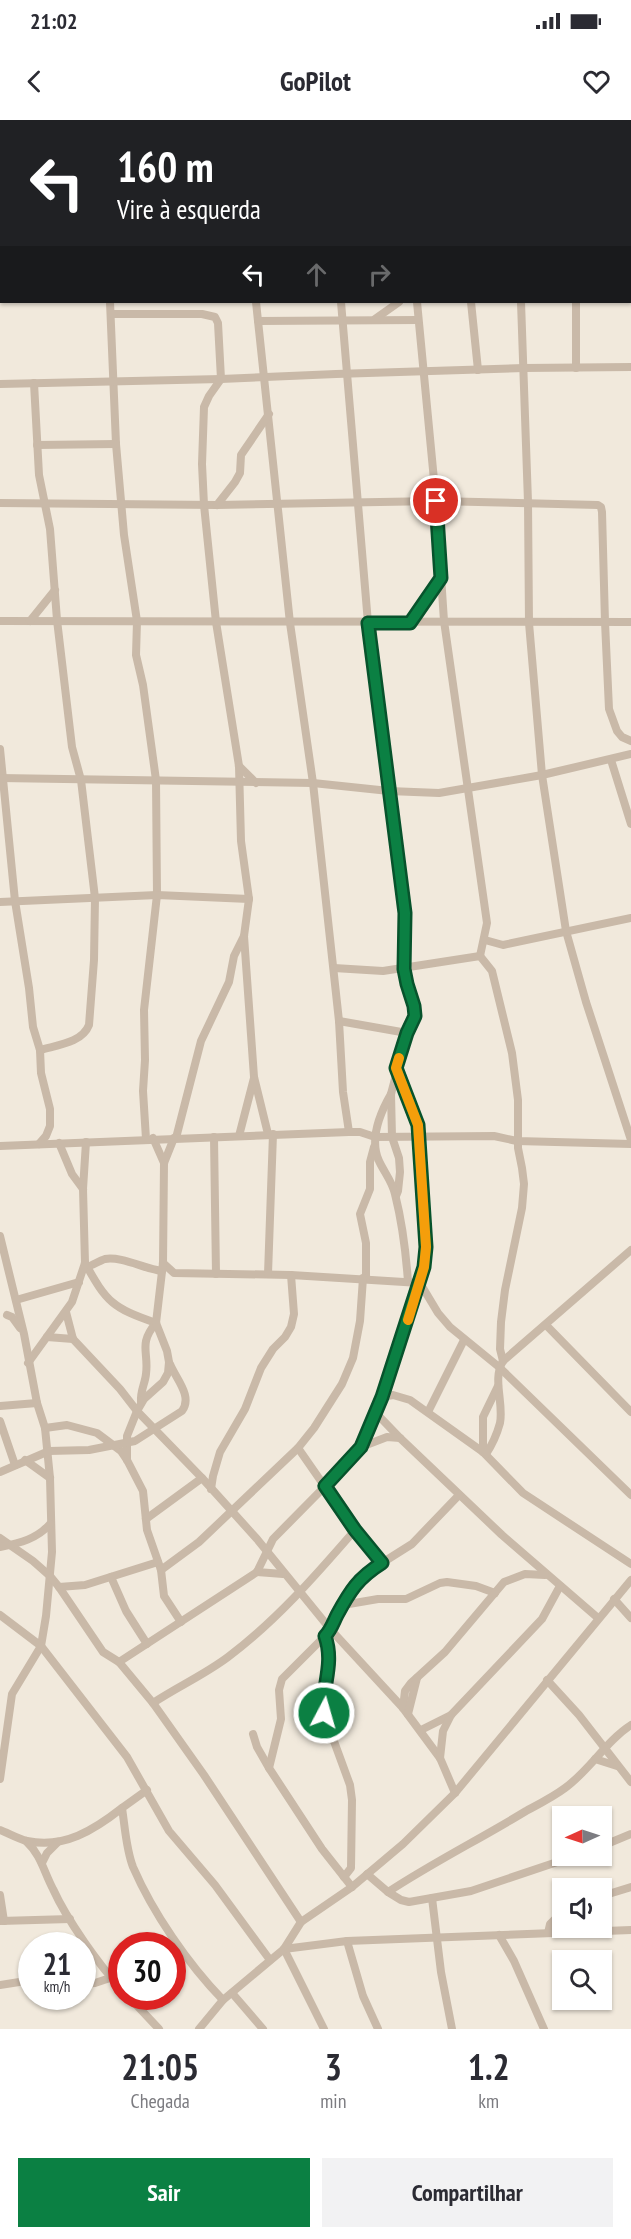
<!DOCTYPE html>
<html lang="pt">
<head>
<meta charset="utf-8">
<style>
	:root { --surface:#fff; --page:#f2f2f3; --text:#2b2b33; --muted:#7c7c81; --accent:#0b8043 }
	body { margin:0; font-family:"PT Sans Narrow",sans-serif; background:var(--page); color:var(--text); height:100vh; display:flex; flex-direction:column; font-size:22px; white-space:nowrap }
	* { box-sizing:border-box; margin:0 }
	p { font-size:20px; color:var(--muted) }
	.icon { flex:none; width:33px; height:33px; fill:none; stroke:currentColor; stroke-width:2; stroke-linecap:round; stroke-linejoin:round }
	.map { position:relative; height:1909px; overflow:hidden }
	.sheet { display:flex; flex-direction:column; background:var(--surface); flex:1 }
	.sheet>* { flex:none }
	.guide { position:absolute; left:0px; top:0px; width:632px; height:183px; box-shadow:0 2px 4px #0004; background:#202124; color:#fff; overflow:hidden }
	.needle { width:39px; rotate:267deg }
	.controls { position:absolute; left:552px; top:1686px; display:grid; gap:12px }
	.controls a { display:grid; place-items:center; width:60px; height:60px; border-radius:0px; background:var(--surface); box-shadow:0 2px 4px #0004; font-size:30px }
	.speed { position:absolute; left:18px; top:1812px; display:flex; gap:12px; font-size:30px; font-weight:700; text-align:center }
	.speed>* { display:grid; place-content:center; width:78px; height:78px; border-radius:50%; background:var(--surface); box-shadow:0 2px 4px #0004; line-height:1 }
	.speed small { font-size:15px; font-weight:400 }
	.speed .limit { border:9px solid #d22; background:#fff; color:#111 }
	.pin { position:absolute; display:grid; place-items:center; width:51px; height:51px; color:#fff; margin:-26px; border:3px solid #fff; border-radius:50%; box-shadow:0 2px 6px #0007 }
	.me { position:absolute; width:66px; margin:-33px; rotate:6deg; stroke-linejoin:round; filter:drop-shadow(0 0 4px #0008) }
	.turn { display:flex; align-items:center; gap:21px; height:126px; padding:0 18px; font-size:27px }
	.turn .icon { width:78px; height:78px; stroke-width:2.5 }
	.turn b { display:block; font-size:42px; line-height:51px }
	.lanes { display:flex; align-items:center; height:57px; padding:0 18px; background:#0003; justify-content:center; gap:30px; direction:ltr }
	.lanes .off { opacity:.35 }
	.eta { display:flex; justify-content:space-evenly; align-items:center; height:102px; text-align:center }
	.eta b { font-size:36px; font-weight:700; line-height:42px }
	.button { display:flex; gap:12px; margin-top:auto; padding:12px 18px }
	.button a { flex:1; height:69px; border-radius:0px; background:var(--accent); color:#fff; font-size:24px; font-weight:700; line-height:69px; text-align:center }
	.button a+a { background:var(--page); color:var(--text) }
	.status { display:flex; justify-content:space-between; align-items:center; height:42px; padding:0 30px; background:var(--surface); direction:ltr }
	.status svg { height:16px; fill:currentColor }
	header { display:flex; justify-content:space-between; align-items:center; height:78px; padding:0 18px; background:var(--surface); font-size:27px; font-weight:700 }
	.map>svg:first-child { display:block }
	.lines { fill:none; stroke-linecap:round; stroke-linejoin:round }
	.minor { stroke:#c9b9a8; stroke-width:8 }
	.route-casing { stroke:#07532c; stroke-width:15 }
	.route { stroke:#0b8043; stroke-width:10 }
	.slow { stroke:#f59e0b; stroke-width:10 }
</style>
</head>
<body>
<div class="status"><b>21:02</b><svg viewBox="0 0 49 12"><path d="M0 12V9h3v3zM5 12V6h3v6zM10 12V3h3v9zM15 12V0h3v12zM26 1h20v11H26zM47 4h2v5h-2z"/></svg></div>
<header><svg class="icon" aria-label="back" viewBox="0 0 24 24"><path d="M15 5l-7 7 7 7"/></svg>GoPilot<svg class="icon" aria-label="heart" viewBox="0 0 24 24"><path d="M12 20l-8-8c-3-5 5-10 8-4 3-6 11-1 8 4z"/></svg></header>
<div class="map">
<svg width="631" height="1909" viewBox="0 0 631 1909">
	<rect width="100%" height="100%" fill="#f1e9dc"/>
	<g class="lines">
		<g class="minor">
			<path d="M 93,0 L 93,2"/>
			<path d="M 226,0 L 226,2"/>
			<path d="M 323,0 L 324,2"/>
			<path d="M 402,0 L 402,2"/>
			<path d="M 513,0 L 513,2"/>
			<path d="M 0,50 L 2,50"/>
			<path d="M 630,76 L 631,76"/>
			<path d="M 0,102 L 2,101"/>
			<path d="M 630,134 L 631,134"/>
			<path d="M 110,182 L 116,324 L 124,415 L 137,501 L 136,535 L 143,565 L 156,660 L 157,775 L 144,890 L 145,940 L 143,971 L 146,1019"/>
			<path d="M 256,182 L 290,503 L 313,663 L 339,901 L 343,972 L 349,1012"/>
			<path d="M 341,182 L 368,503 L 405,793 L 404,849 L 407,864 L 414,887 L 415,896 L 407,913 L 391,974 L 392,1017 L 399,1038 L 400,1052 L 398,1071 L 396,1076"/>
			<path d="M 417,182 L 436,381 L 444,501 L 487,803 L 480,836"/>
			<path d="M 471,182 L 478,250"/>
			<path d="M 521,182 L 528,382 L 529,503 L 542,655 L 566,811 L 586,882 L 631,1020"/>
			<path d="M 576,182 L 576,248"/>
			<path d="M 111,194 L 202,194 L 215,197 L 218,203 L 221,259 L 209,276 L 204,287 L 202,344 L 204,385 L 216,502 L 239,646 L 241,721 L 249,779 L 244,816 L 254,957 L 268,1014"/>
			<path d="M 375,199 L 399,182"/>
			<path d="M 258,201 L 418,200"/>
			<path d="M 34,263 L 39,355 L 50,409 L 57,500 L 72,627 L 81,660 L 95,778 L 94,840 L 89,905 C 82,923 57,925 40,930"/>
			<path d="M 0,264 L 221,259 L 336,254 L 524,248 L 631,247"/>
			<path d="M 37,325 L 116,324"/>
			<path d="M 0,383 L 217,385 L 436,381 L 598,385 L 601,387 L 602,392 L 605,502 L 609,589 L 617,611 L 622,617 L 631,621"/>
			<path d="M 217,385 L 235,362 L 240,353 L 241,335 L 269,294"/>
			<path d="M 0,501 L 631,502"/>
			<path d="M 30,501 L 55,470"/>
			<path d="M 410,503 L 441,458"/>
			<path d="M 0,629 L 15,781 L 29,868 L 33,907 L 40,930 L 41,953 L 50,989 L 50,1006 L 46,1016 L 39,1024"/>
			<path d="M 611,640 L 631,704"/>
			<path d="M 239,646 L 256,663"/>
			<path d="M 0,658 L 313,663 L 389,671 L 439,673 L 542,655 L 631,634"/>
			<path d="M 0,782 L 157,775 L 249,779"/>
			<path d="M 485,820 L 503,825 L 631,798"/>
			<path d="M 334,848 L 383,851 L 480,836 L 492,851 L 512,933 L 518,980 L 518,1028 L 522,1048 L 524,1064 L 522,1088 L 505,1170 L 501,1202 L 500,1229 L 503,1241"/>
			<path d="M 339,901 L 407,913"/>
			<path d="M 391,974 C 380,993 369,1019 379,1041 C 384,1052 392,1061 395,1074 C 402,1102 406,1133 408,1162"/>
			<path d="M 239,1016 L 254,958"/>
			<path d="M 214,1017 L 216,1154"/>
			<path d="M 153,1018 L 164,1043"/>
			<path d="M 176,1018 L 201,921 L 229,862 L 234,836 L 244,816"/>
			<path d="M 59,1023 L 72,1054 L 83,1069"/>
			<path d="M 0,1026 L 349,1012 L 360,1012 L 375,1017 L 494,1016 L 517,1021 L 631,1024"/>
			<path d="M 0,1116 L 24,1214 L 37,1283 L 45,1308 L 50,1358 L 52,1432 L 46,1496 L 41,1526 L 12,1574 L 0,1659"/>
			<path d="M 85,1143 C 107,1183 113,1188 156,1203"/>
			<path d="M 163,1143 L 174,1153 L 291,1155 L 420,1163"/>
			<path d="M 87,1147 C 93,1145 99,1141 105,1139 C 121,1136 145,1149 162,1151"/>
			<path d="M 268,1154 L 273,1014"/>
			<path d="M 366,1159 L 366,1123 L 360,1094 L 370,1069 L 370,1042 L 374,1027"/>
			<path d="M 420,1163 L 438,1193 L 450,1207 L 499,1247 L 631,1375"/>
			<path d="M 16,1180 L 79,1162"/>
			<path d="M 66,1192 L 73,1219 L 120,1269 L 137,1291 L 202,1358 L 257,1419 L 331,1510 L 403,1588 L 440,1638 L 455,1673"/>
			<path d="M 7,1195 L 12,1197 L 20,1208"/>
			<path d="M 546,1205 L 631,1292"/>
			<path d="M 47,1217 L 73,1219"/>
			<path d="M 28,1243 L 72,1182 L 85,1143 L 83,1069 L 86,1022"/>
			<path d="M 382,1277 L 393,1275 L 410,1280 L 483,1332 L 523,1373 L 631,1444"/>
			<path d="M 141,1282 C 140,1271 145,1264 146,1254 C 149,1232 138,1224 156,1203"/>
			<path d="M 0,1286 L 37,1283"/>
			<path d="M 375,1292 L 400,1318 L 502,1415 L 598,1498"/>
			<path d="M 428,1292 L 464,1220"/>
			<path d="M 0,1301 L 15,1345"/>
			<path d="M 45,1308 L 67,1305 L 97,1313 L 121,1331 L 127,1340 L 143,1371 L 147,1410 L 161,1450 L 164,1476 L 181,1502"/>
			<path d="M 361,1327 L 387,1317 L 400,1318"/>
			<path d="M 298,1328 L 355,1410 L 382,1443"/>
			<path d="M 483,1332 L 483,1297 L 498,1266"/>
			<path d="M 486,1334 C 492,1325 497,1314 500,1303 C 504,1283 492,1259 503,1241 L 631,1130"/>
			<path d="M 25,1340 L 50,1358"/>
			<path d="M 127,1340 L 127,1316 L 137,1291 L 144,1279 L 163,1262 L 168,1253 L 169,1242 L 167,1231 L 156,1203 L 163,1143 L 164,1043 L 174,1018"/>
			<path d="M 0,1352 L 49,1331 L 89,1330 L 135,1321 L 182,1291 C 193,1276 176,1259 170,1244"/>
			<path d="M 211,1369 L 213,1356 L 220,1332 L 245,1289 L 261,1248 L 273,1229 L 285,1217 L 291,1207 L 294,1194 L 291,1155"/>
			<path d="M 146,1399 L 202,1358"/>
			<path d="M 0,1418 L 33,1441 L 50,1456 L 59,1467 L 103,1532 L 119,1542 L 153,1583 L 204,1655 L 301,1802"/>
			<path d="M 0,1427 C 20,1423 37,1419 50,1404"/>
			<path d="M 161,1450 L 199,1422 L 298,1328 L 314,1308 L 342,1264 L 353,1238 L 360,1201 L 363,1158"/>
			<path d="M 257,1452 L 283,1454"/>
			<path d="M 111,1457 L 126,1491 L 147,1524"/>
			<path d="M 59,1467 L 85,1465 L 158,1442"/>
			<path d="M 614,1479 L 631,1498"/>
			<path d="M 343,1485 L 378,1479 L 406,1479 L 440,1463 L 447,1462 L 476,1466 L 495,1473"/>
			<path d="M 0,1495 L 41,1526 L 127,1637 L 169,1711 L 215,1765 L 270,1840"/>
			<path d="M 325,1516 L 329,1526 L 329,1539 L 324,1594 L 350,1665 L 352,1680 L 351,1748 L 344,1757"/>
			<path d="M 119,1542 L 257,1452 L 273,1419 L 348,1343 L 361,1327 L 382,1277 L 424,1147 L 426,1127 L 420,1017 L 418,1005 L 397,949"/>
			<path d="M 547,1560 L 579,1595 L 631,1662"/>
			<path d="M 153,1583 C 177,1567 204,1555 228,1537 C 276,1501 316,1455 355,1410"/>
			<path d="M 403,1588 L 405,1571 L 411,1563 L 445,1532 L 504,1462 L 525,1454 L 545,1455"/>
			<path d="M 408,1594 L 417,1558"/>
			<path d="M 421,1610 L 451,1595"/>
			<path d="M 253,1614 L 257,1627 L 269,1648"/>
			<path d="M 440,1638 L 443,1611 L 451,1595 L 542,1499 L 560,1466"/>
			<path d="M 595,1639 L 617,1646"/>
			<path d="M 147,1670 L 122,1688 C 125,1707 126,1729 133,1747 C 153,1793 188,1844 223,1880"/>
			<path d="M 0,1710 C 8,1713 18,1719 27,1721 C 64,1729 94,1710 122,1688"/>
			<path d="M 26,1721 C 41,1735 44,1752 53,1769 C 67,1800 99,1845 122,1870"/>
			<path d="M 602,1726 L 631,1714"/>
			<path d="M 42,1743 L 47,1733 L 58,1722"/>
			<path d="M 367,1754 L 388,1772 C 432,1743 480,1719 526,1691 C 539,1684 553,1677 565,1668 C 590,1650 606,1621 631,1605"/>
			<path d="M 352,1767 L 322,1729 L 269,1648 L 281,1599 L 279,1570 L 282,1559 L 331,1510 L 347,1475 L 358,1461 L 366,1453 L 412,1424 L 459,1375"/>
			<path d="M 388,1772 L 401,1780 L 409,1782 L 471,1771 L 575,1736"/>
			<path d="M 0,1775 L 4,1801"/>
			<path d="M 602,1776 L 631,1767"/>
			<path d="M 432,1778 L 441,1852 L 452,1909"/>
			<path d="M 0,1801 L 70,1799"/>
			<path d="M 548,1813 L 550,1804 L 562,1792"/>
			<path d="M 499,1815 L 514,1841 L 544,1909"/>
			<path d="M 347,1821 L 363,1876 L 378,1909"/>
			<path d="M 284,1829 L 347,1821 L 631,1810"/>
			<path d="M 284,1829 L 324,1909"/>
			<path d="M 82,1864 L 95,1863 L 110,1858"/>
			<path d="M 0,1865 L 32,1860"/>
			<path d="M 232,1873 L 263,1909"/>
			<path d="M 128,1876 L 159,1909"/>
			<path d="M 199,1909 L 223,1880 L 284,1829 L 301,1802 L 352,1767 L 403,1724 L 455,1673 L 631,1460"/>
		</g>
	</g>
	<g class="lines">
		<defs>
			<path id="route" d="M 324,1593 C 321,1567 335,1545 325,1516 C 331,1510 333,1503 337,1495 C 350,1471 358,1458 382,1443 L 355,1410 L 325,1366 L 361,1327 L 382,1277 L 424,1147 L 426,1127 L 418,1005 L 396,948 L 407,913 L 415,896 L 414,886 L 407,864 L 404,849 L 405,793 L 368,503 L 410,503 L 441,458 L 436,381"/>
		</defs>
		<use href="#route" class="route-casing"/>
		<use href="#route" class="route"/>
		<path class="slow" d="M 399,938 L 396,948 L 418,1005 L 426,1127 L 424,1147 L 408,1200"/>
	</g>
</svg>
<div class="controls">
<a><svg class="needle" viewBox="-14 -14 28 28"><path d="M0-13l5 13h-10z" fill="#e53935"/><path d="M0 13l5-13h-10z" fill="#7c7c81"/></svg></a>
<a><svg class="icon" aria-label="sound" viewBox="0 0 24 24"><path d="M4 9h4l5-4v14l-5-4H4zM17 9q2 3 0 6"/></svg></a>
<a><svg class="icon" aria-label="search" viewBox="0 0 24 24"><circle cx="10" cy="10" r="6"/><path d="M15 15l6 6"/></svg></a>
</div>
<div class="speed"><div>21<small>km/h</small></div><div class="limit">30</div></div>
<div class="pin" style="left:436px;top:381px;background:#d93025"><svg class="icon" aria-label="arrive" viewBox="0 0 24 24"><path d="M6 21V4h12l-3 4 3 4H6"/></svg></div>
<svg class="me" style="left:324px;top:1593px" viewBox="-20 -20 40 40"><circle r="17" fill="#0b8043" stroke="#fff" stroke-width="3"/><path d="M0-11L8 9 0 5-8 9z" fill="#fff"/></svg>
<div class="guide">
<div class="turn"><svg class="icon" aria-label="left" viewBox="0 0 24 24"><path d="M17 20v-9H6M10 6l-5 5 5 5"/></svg><div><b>160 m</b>Vire à esquerda</div></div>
<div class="lanes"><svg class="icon" aria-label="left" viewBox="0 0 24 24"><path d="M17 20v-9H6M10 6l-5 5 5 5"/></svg><svg class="icon off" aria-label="ahead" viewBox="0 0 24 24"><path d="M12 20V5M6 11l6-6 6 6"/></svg><svg class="icon off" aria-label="right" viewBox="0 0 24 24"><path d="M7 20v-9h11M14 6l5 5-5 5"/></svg></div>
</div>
</div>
<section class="sheet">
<div class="eta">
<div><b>21:05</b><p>Chegada</p></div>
<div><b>3</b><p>min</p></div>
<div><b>1.2</b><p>km</p></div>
</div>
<div class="button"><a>Sair</a><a>Compartilhar</a></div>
</section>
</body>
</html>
